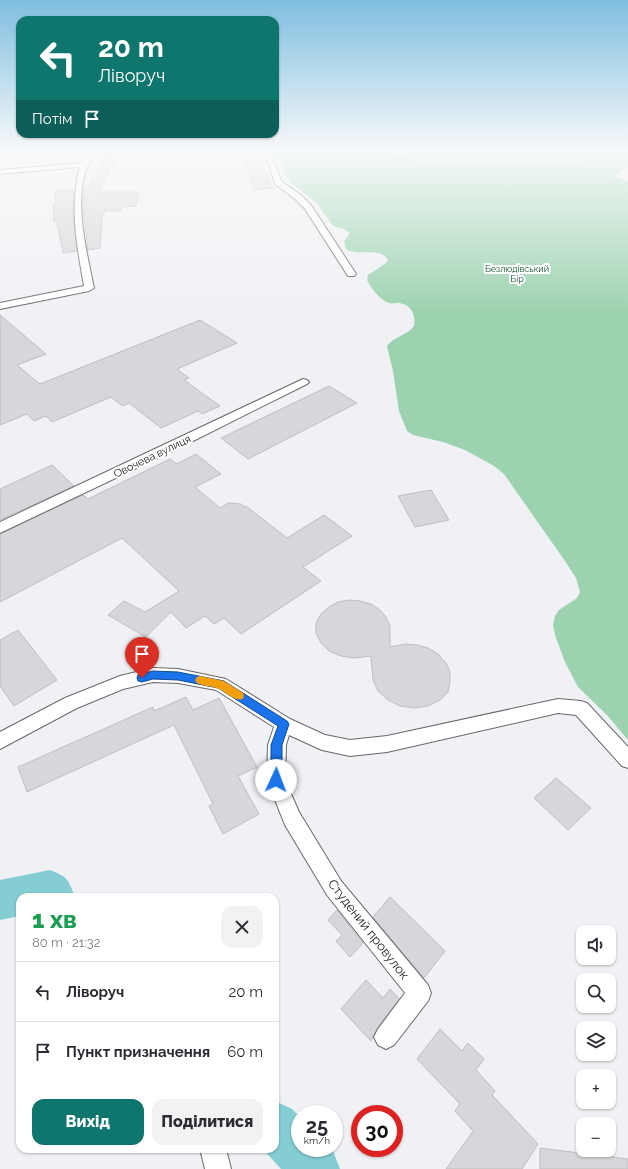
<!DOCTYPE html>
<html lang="uk">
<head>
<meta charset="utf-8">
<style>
	:root { --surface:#fff; --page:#f2f2f3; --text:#2b2b33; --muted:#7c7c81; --line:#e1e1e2; --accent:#0f766e }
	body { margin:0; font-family:Raleway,sans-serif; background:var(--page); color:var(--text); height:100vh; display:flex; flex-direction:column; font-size:15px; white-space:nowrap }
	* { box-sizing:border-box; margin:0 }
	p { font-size:13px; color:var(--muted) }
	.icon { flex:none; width:22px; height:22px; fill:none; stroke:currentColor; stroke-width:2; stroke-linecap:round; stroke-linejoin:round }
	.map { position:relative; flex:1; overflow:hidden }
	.sheet { position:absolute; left:16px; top:893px; width:263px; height:260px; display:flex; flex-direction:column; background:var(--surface); border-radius:12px; box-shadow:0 1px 3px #0004 }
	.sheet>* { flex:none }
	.top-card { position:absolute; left:16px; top:16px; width:263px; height:122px; border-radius:12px; box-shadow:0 1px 3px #0004; background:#0f766e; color:#fff; overflow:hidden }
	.tools { position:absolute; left:576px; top:925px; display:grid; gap:8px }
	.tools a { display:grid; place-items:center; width:40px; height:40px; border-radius:8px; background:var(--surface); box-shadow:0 1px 3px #0004; font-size:20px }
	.speed { position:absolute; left:291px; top:1105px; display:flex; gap:8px; font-size:20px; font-weight:700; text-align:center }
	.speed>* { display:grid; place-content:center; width:52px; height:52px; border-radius:50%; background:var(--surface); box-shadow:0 1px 3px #0004; line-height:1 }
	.speed small { font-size:10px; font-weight:400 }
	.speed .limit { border:6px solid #d22; background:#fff; color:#111 }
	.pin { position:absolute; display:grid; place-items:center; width:34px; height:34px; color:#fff; margin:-41px -17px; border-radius:50% 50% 50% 0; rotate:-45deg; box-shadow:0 0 4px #0007 }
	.pin .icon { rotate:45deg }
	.me { position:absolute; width:44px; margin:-22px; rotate:2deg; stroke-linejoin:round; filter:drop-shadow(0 0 3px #0008) }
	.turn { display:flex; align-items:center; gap:14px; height:84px; padding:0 16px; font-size:18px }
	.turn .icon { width:52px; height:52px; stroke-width:2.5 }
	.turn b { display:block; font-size:28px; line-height:34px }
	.then { display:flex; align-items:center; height:38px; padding:0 16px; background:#0003; gap:8px; font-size:15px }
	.round { display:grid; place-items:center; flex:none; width:42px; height:42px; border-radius:12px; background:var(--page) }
	.headline { display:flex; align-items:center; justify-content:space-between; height:68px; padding:0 16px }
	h1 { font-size:24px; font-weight:800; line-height:30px; color:#1e9e55 }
	.button { display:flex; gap:8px; margin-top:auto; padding:8px 16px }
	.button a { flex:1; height:46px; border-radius:12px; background:var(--accent); color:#fff; font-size:16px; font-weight:800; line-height:46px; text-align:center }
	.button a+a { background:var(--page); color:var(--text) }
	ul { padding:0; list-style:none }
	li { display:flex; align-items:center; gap:12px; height:60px; padding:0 16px; border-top:1px solid var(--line) }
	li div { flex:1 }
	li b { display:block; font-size:15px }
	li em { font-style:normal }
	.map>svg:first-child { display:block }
	.green { fill:#add9bd }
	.forest { fill:#9cd2af }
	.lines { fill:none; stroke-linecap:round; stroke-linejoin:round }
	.river { fill:#83cdd3; fill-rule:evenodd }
	.building { fill:#d6d7da; stroke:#bdbec1 }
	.street-casing { stroke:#68686b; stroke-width:2 }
	.street { fill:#fff; fill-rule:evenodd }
	.route { fill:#1a73e8; stroke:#114b97 }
	.slow { fill:#f59e0b }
	.labels { text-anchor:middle; stroke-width:4; stroke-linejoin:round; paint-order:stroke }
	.far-park-label { font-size:9px; fill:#135232; stroke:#fff }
	.street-label { font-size:11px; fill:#1d1d1e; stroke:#fff }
	.near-street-label { font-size:13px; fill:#1d1d1e; stroke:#fff }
</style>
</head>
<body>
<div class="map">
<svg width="628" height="1169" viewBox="0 0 628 1169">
	<rect width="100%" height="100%" fill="#f0f1f4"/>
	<path class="green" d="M 386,151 L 588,151 L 628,158 L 628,160 L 609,159 L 443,167 Z"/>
	<g class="forest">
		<path d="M 272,151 L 386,151 L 443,167 L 609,159 L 628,160 L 628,166 L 613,177 L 628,181 L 628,740 L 607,715 L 578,687 L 565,662 L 556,638 L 553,626 L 555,616 L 559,610 L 577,598 L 580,592 L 576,578 L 565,561 L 504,474 L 494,466 L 465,450 L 443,442 L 413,435 L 407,431 L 399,411 L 393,371 L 387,346 C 394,336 407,336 414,326 C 416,315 411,304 399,303 C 395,303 392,304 389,303 C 380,300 371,288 367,280 L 368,275 L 386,263 L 388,260 C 380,246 358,257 346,249 L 344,241 L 350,233 L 344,229 L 333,226 L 317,203 L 291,183 L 287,178 L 281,163 Z"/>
		<path d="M 588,151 L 628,151 L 628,158 Z"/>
	</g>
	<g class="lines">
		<g class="river">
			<path d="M 50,870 C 68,877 68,879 75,897 L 20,897 L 20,916 L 0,920 L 0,880 Z"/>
			<path d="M 275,1101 L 292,1109 L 300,1117 L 300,1148 L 330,1148 L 333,1151 L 340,1169 L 281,1169 L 263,1149 L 275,1149 Z"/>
		</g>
	</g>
	<g class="building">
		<path d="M 107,152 L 117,157 L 99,192 L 139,192 L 136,206 L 122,207 L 121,211 L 104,211 L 104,215 L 102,215 L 100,248 L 88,250 L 83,208 L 84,189 L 88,188 Z"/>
		<path d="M 260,160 L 273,188 L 253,190 L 246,161 Z"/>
		<path d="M 74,190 L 73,212 L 77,251 L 63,253 L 57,221 L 54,222 L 53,205 L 56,204 L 55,191 Z"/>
		<path d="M 0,315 L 46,354 L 17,365 L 40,384 L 200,320 L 237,343 L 177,369 L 189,378 L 184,380 L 220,406 L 202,414 L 198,411 L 161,428 L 129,403 L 123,406 L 111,397 L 52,422 L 46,416 L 34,421 L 27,414 L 0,425 Z"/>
		<path d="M 329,386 L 357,403 L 248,459 L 221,438 Z"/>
		<path d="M 196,454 L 221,474 L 195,487 L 220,508 L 228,503 L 241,504 L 245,507 L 246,506 L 287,538 L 324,515 L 352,536 L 303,567 L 321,581 L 241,634 L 224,618 L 214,624 L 205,616 L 186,628 L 171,612 L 146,637 L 108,615 L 124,601 L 145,612 L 179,591 L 122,538 L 0,602 L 0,534 L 83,495 L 88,499 L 170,459 L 177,464 Z"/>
		<path d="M 52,465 L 74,486 L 0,520 L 0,489 Z"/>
		<path d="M 431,490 L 449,520 L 415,527 L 398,496 Z"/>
		<path d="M 349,600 L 360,601 L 371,604 L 380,610 L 386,617 L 390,626 L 390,647 L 405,644 L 417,645 L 428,648 L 438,654 L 446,663 L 450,672 L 450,682 L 448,692 L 440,700 L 428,706 L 414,708 L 400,706 L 388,700 L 378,691 L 373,680 L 371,656 L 354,658 L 341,656 L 329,651 L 321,643 L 316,633 L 316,623 L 321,614 L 329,607 L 338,602 Z"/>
		<path d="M 18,630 L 57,680 L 14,706 L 0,686 L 0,640 Z"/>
		<path d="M 186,697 L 193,710 L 219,698 L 257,767 L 238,776 L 259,814 L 223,834 L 209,806 L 213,804 L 174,725 L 27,792 L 18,767 L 153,707 L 154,711 Z"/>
		<path d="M 556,778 L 591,808 L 568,830 L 534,798 Z"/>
		<path d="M 390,897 L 445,951 L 424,978 L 373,917 Z"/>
		<path d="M 337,910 L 363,943 L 350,957 L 336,941 L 342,935 L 328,920 Z"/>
		<path d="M 366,980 L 383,998 L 390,989 L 399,999 L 377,1028 L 371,1041 L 341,1009 Z"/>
		<path d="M 440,1029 L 462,1051 L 468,1043 L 484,1059 L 476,1070 L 495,1091 L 492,1095 L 538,1144 L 522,1169 L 446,1169 L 473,1131 L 455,1111 L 460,1104 L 417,1059 Z"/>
		<path d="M 540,1148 L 628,1159 L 628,1169 L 540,1169 Z"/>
	</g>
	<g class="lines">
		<defs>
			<g id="street">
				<path d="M 91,151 L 97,151 C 95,155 91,159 89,164 C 72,196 87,253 94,288 L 89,291 L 0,309 L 0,303 L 84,286 C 77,246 69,207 80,167 L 0,174 L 0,170 L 82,163 Z"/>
				<path d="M 261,151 L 267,151 L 276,167 L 281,181 L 301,195 L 311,205 L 356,274 L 354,276 L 348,276 L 305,209 L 295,199 L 275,184 L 270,167 Z"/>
				<path d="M 303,379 L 307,380 L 309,382 L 307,384 L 181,447 L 0,533 L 0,522 Z"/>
				<path d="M 153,668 L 178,669 L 226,679 L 290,719 L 325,735 L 350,740 L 387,736 L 558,699 L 581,701 L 587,703 L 628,747 L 628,768 L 622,766 L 576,715 L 558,713 L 387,752 L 350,756 L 322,750 L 289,735 L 286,745 L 285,780 L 299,812 L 341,881 L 428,985 L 431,993 L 428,1001 L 394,1045 L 386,1049 L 378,1045 L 374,1037 L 378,1029 L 405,993 L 327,895 L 285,825 L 267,780 L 268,745 L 274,727 L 216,690 L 178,683 L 153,682 L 123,689 L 77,708 L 0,749 L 0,732 L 65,698 L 120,676 Z"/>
				<path d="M 200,1149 L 226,1149 L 231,1169 L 205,1169 Z"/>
			</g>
		</defs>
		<use href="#street" class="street-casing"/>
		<use href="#street" class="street"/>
	</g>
	<linearGradient id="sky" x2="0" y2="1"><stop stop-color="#7fbee0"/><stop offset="0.48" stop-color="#f8f9fa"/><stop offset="1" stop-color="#f8f9fa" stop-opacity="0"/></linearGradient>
	<rect width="628" height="314" fill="url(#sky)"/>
	<path class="route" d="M 153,671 L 178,672 L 224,681 L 287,721 L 289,724 L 282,745 L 282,780 L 280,784 L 276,786 L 272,784 L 271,780 L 271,745 L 278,726 L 218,688 L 178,680 L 153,679 L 142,682 L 138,681 L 137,678 L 138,675 Z"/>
	<path class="slow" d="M 200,676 L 224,681 L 243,693 L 244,696 L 243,699 C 233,702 225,690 216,688 C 210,686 203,686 197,683 L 195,680 L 197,677 Z"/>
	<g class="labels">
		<g class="far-park-label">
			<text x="517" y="272">Безлюдівський<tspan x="517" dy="10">Бір</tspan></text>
		</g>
		<g class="street-label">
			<text transform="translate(152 456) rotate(-26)" y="4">Овочева вулиця</text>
		</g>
		<g class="near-street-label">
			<text transform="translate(369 929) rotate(52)" y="5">Студений провулок</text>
		</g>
	</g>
</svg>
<div class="tools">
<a><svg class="icon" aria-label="sound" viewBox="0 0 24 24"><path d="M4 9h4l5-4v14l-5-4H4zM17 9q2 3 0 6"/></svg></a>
<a><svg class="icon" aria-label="search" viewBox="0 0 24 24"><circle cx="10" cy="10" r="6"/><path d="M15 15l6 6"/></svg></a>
<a><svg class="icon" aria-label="layers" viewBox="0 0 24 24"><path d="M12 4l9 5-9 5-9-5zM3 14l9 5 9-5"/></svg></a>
<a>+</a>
<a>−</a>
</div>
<div class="speed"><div>25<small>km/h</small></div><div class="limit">30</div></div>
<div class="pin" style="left:142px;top:678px;background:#d93025"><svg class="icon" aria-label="arrive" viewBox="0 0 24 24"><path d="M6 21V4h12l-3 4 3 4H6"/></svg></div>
<svg class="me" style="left:276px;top:780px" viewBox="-20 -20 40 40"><circle r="19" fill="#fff"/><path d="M0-13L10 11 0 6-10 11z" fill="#1a73e8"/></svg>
<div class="top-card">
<div class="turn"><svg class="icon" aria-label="left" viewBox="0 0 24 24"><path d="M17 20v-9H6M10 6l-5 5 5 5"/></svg><div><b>20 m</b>Ліворуч</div></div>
<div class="then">Потім<svg class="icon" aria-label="arrive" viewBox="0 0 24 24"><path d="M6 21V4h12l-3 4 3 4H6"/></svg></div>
</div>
<section class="sheet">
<div class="headline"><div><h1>1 хв</h1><p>80 m · 21:32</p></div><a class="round"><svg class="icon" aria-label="close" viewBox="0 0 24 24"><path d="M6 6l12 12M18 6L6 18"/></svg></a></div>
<ul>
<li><svg class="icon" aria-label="left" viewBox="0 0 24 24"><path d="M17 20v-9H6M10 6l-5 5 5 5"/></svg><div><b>Ліворуч</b></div><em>20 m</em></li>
<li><svg class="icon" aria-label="arrive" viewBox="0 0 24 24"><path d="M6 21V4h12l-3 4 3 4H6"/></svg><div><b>Пункт призначення</b></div><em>60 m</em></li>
</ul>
<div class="button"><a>Вихід</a><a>Поділитися</a></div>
</section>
</div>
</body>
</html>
